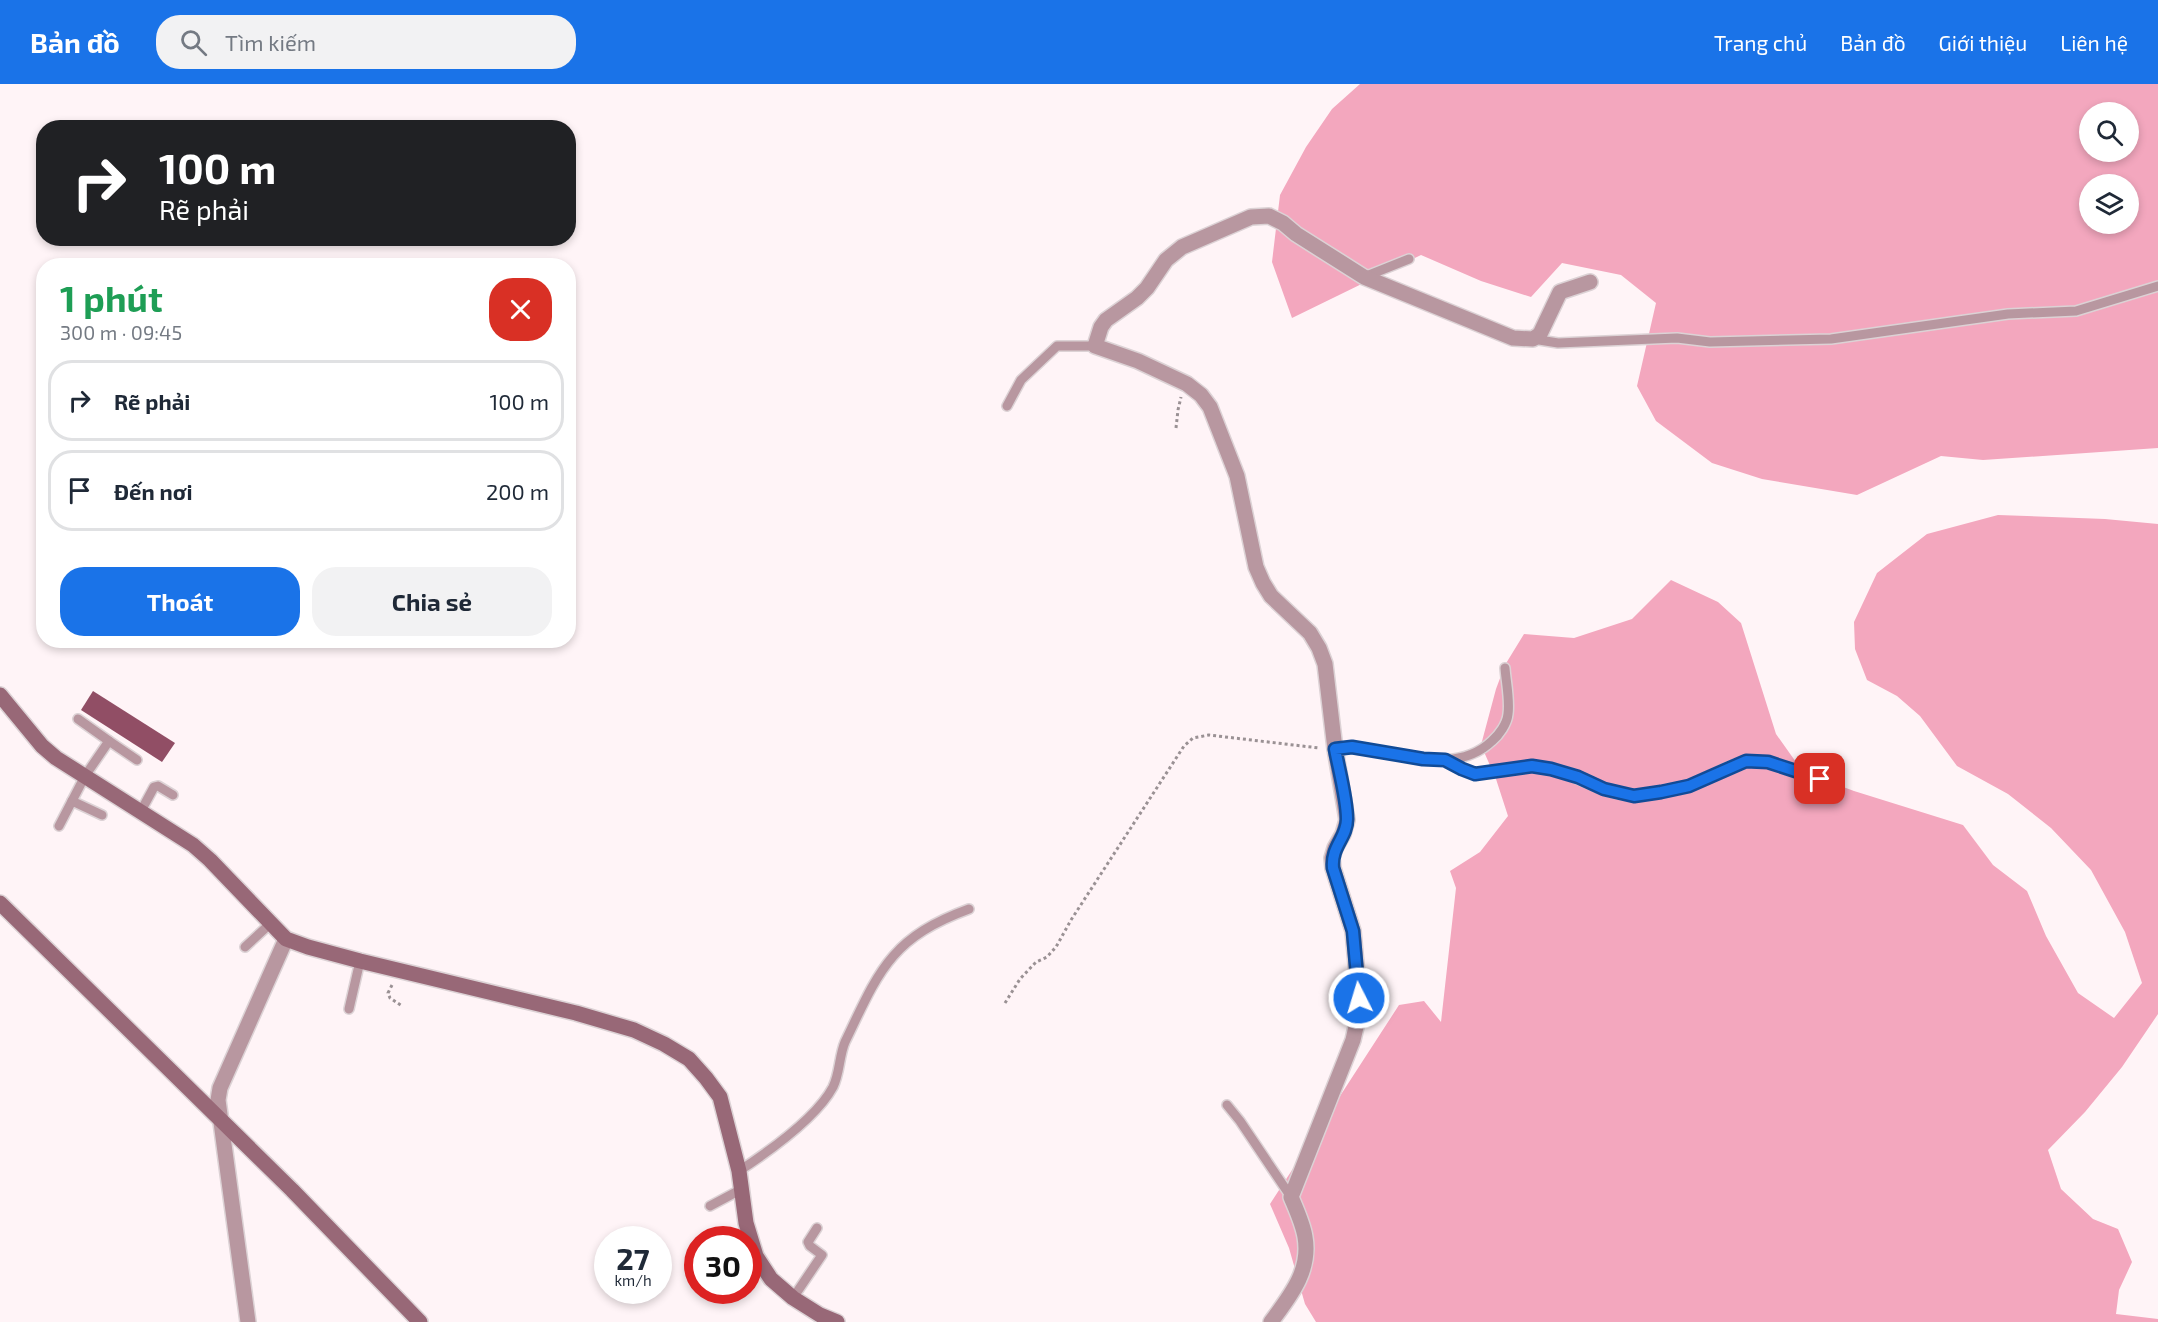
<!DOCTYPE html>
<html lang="vi">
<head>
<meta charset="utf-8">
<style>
	:root { --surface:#fff; --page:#f2f2f3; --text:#1f2937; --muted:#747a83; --line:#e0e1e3; --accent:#1a73e8 }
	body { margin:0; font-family:"Exo 2",sans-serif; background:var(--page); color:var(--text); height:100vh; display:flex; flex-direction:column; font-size:22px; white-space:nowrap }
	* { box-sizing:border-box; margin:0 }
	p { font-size:20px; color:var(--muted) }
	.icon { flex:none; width:33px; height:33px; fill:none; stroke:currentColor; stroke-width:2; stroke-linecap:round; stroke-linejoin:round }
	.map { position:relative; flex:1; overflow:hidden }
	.drawer { position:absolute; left:36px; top:174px; width:540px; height:390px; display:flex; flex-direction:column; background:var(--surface); border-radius:24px; box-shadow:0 3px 9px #0003 }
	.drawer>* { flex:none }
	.guide { position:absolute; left:36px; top:36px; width:540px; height:126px; border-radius:24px; box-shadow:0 3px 9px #0003; background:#202124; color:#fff; overflow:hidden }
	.fabs { position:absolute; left:2079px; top:18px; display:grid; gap:12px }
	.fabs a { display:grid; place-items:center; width:60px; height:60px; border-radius:50%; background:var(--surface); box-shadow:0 3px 9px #0003; font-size:30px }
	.speed { position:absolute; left:594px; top:1142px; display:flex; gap:12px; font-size:30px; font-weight:700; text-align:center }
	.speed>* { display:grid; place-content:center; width:78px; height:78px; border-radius:50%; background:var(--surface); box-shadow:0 3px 9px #0003; line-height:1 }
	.speed small { font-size:15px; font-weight:400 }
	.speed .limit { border:9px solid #d22; background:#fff; color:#111 }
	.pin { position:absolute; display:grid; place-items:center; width:51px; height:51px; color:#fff; margin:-26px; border-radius:12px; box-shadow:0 3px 9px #0006 }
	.me { position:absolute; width:66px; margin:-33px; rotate:355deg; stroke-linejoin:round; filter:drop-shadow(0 0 4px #0008) }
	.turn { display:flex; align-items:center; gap:21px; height:126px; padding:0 24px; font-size:27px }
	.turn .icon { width:78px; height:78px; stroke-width:2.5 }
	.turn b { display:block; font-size:42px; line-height:51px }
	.round { display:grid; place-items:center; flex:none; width:63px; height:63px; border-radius:24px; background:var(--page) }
	.head { display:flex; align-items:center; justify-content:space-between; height:102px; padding:0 24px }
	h1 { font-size:36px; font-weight:700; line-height:45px; color:#1e9e55 }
	.button { display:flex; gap:12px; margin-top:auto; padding:12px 24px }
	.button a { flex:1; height:69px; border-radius:24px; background:var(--accent); color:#fff; font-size:24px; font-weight:700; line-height:69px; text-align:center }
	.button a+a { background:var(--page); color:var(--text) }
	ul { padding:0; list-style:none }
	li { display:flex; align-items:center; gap:18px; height:81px; margin:0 12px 9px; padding:0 12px; border:3px solid var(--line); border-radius:24px }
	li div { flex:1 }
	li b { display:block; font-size:22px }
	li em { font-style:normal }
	header { display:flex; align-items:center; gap:36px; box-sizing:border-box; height:84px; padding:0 30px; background:var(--accent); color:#fff }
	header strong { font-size:28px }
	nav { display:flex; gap:33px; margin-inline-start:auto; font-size:21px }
	.search { width:420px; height:54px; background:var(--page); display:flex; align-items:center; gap:15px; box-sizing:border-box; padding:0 21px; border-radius:24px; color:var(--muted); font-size:22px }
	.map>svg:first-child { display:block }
	.forest { fill:#f3a7be; fill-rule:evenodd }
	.building { fill:#914e65 }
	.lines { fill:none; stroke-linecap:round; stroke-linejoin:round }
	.lane-casing { stroke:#dcd2d5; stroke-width:12 }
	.street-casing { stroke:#dcd2d5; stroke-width:18 }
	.secondary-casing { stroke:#dcd2d5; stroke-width:18 }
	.path { stroke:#9a9194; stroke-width:3; stroke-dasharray:3 3; stroke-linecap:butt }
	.lane { stroke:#b897a0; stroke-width:9 }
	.street { stroke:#b897a0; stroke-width:15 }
	.secondary { stroke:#986877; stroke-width:15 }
	.route-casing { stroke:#114b97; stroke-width:15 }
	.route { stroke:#1a73e8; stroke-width:10 }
</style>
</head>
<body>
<header>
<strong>Bản đồ</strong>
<div class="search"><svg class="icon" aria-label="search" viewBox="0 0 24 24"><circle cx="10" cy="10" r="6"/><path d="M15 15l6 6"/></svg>Tìm kiếm</div>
<nav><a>Trang chủ</a><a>Bản đồ</a><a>Giới thiệu</a><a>Liên hệ</a></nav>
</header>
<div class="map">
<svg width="2158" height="1238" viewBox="0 0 2158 1238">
	<rect width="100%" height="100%" fill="#fff4f7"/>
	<g class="forest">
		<path d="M 1360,0 L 2158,0 L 2158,364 L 1983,376 L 1941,372 L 1857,411 L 1762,395 L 1712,379 L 1656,337 L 1637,302 L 1656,219 L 1621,191 L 1562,179 L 1531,213 L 1481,197 L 1421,171 L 1292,234 L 1272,178 L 1280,111 L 1306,63 L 1332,25 ZM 2090,28 L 2128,28 L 2128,68 L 2090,68 ZM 2090,100 L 2128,100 L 2128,140 L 2090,140 Z"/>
		<path d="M 1998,431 L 2105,435 L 2158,440 L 2158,930 L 2122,983 L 2085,1028 L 2048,1066 L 2061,1105 L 2093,1135 L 2118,1145 L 2132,1178 L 2119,1206 L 2116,1230 L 2158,1235 L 2158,1238 L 1316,1238 L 1305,1220 L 1289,1164 L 1270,1120 L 1399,921 L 1424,917 L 1441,938 L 1456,804 L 1450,787 L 1480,768 L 1508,732 L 1496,695 L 1481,661 L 1496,605 L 1505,581 L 1524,550 L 1574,554 L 1632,535 L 1671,496 L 1718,518 L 1741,539 L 1776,650 L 1803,688 L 1854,707 L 1963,741 L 1993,781 L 2027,807 L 2046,852 L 2078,909 L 2114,934 L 2142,899 L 2125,848 L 2091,786 L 2051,744 L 2008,710 L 1957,682 L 1920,632 L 1897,612 L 1867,596 L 1855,565 L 1854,538 L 1877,489 L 1927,450 Z"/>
	</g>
	<path class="building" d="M 93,607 L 175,659 L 162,678 L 81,626 Z"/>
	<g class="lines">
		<defs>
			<g id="lane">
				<path d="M 1364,193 L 1409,175"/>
				<path d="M 1533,255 L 1558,259 L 1677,254 L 1710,258 L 1831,255 L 2008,230 L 2076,227 L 2158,202"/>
				<path d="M 1007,322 L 1021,296 L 1057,262 L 1095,262"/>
				<path d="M 78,635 L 109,657"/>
				<path d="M 1335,665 C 1385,660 1450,697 1492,657 C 1499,651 1507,640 1508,630 C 1510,616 1506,598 1505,584"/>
				<path d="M 1445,676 C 1454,681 1464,688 1475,689 C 1494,692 1514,681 1534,682 C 1569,685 1599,711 1635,712 C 1652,712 1673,707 1689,701 C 1708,695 1724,682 1744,678 C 1767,672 1797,688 1819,695"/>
				<path d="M 72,717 L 102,731"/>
				<path d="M 141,727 L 154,703 L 158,702 L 173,711"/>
				<path d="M 59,742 L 85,692 L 109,657 L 137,676"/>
				<path d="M 245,863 L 271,839"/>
				<path d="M 349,925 L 360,877"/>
				<path d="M 1227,1021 L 1240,1037 L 1291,1113"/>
				<path d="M 739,1087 C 768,1068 817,1033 833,1003 C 840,989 839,972 845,958 C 879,887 890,854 969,825"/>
				<path d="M 710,1122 L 740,1106"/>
				<path d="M 793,1214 L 822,1171 L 810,1162 L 808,1158 L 817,1144"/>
			</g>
			<g id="street">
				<path d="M 248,1238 L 218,1016 L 220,1004 L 286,855"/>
				<path d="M 1271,1238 C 1290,1212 1311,1187 1305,1153 C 1303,1140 1296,1125 1291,1113 L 1353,956 L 1358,934 L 1359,913 L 1353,847 L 1333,784 L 1332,774 L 1335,764 L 1343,750 L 1347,736 L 1335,665 L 1325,580 L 1319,564 L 1310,549 L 1271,512 L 1263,499 L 1256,483 L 1237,392 L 1210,323 L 1201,311 L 1187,300 L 1138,277 L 1095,262 L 1101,243 L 1106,236 L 1137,214 L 1147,204 L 1166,176 L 1182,163 L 1251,133 L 1269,132 L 1283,139 L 1296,150 L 1364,193 L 1513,254 L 1533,255 L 1540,250 L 1560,208 L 1590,198"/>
			</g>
			<g id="secondary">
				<path d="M 0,611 L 42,662 L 56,674 L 193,761 L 210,776 L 286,855 L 308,863 L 360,877 L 576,929 L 634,946 L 664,960 L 689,975 L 706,994 L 720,1013 L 739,1087 L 746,1139 L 756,1172 L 771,1195 L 793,1214 L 820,1231 L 837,1238"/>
				<path d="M 0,819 L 292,1106 L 420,1238"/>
			</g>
		</defs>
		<use href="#lane" class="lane-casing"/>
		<use href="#street" class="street-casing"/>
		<use href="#secondary" class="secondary-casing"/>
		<g class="path">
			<path d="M 1176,344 L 1178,326 L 1181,313"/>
			<path d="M 392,901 L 388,909 L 390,914 L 402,922"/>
			<path d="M 1005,919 L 1020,895 L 1036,878 L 1047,873 L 1056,863 L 1071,836 L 1184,662 L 1193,654 L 1209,651 L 1319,664"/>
		</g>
		<use href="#lane" class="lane"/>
		<use href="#street" class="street"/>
		<use href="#secondary" class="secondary"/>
	</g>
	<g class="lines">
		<defs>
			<path id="route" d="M 1359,914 L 1353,847 L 1333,784 C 1331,762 1347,754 1347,735 C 1347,715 1339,686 1335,665 L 1352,663 L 1423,675 L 1445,676 L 1462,685 L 1475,690 L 1532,682 L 1551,685 L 1578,693 L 1604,705 L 1634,712 L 1661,708 L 1689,702 L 1746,677 L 1768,678 L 1820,695"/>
		</defs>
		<use href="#route" class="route-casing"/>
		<use href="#route" class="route"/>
	</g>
</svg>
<div class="fabs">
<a><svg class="icon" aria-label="search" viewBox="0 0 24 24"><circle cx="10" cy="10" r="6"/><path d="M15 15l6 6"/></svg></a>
<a><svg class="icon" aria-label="layers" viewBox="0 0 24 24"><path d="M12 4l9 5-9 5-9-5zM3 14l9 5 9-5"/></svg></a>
</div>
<div class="speed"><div>27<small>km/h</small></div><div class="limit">30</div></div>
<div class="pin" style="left:1820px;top:695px;background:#d93025"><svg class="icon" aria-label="arrive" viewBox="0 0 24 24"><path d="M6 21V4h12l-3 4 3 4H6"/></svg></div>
<svg class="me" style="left:1359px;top:914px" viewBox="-20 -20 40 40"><circle r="17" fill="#1a73e8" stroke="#fff" stroke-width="3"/><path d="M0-11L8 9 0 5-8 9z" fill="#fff"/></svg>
<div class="guide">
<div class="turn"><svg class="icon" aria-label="right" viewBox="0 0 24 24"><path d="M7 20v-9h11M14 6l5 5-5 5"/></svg><div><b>100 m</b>Rẽ phải</div></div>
</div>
<section class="drawer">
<div class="head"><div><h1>1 phút</h1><p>300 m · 09:45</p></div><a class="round" style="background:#d93025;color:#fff"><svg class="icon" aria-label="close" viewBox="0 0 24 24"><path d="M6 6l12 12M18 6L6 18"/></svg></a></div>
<ul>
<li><svg class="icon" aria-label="right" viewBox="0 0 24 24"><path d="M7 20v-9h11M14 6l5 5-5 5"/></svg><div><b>Rẽ phải</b></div><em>100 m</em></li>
<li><svg class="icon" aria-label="arrive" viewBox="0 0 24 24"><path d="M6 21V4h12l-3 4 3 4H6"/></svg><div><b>Đến nơi</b></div><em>200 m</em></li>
</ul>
<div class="button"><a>Thoát</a><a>Chia sẻ</a></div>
</section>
</div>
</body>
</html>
